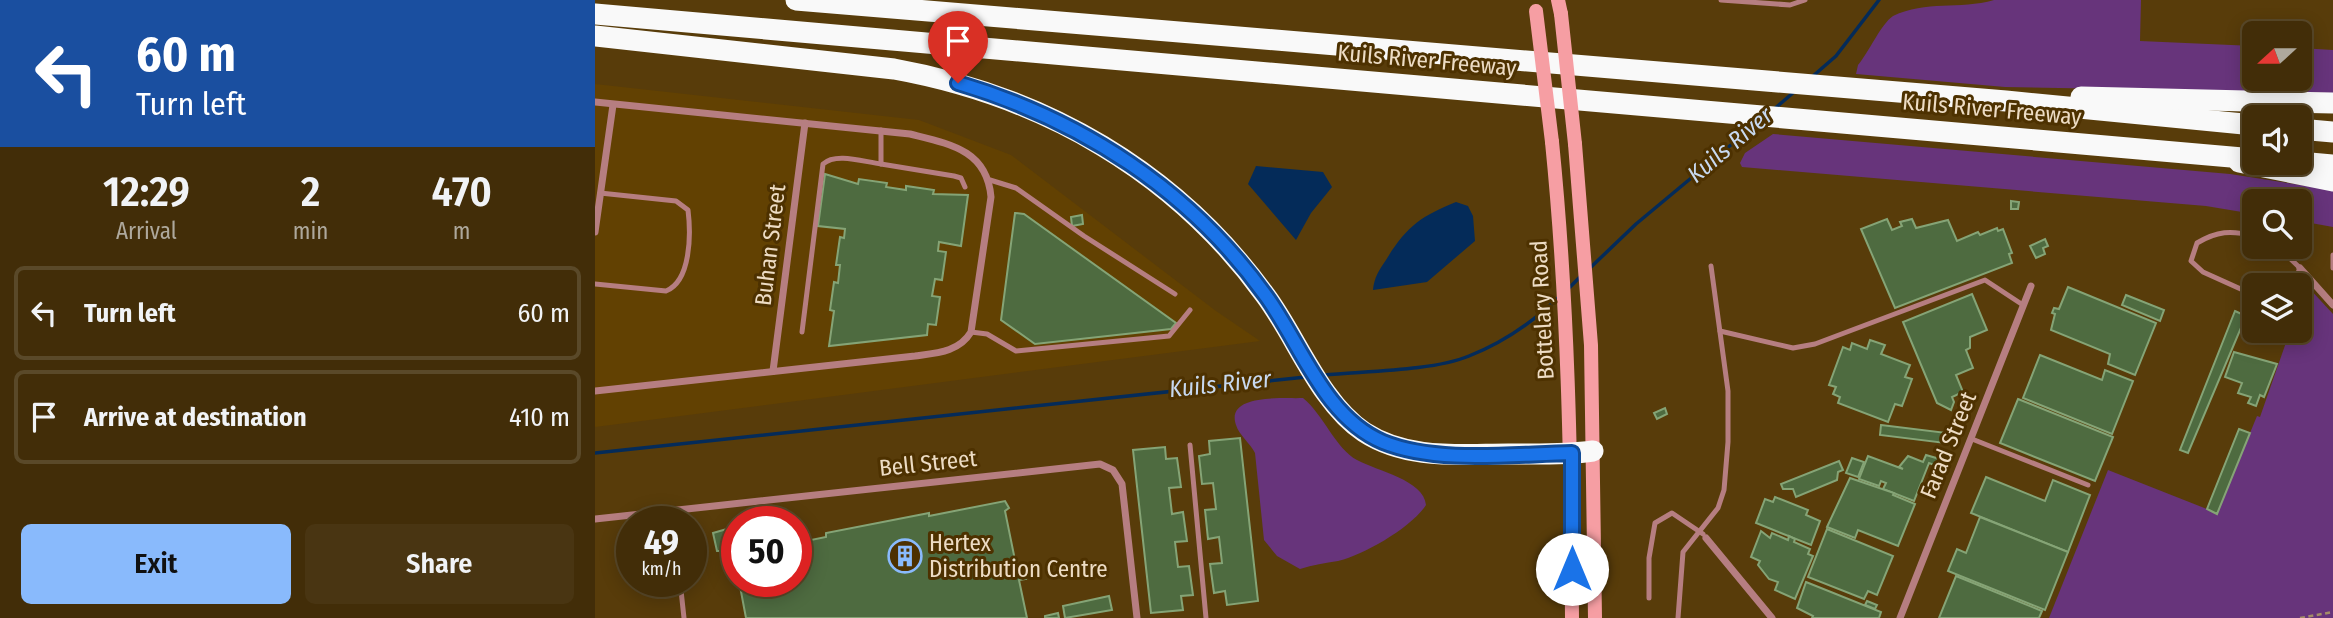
<!DOCTYPE html>
<html lang="en">
<head>
<meta charset="utf-8">
<style>
	:root { --surface:#422d08; --page:#493512; --text:#f1f3f6; --muted:#aea89c; --line:#5a4929; --accent:#89bafc }
	body { margin:0; font-family:"Fira Sans Condensed",sans-serif; background:var(--page); color:var(--text); height:100vh; display:flex; flex-direction:column; font-size:26px; white-space:nowrap }
	* { box-sizing:border-box; margin:0 }
	p { font-size:23px; color:var(--muted) }
	.icon { flex:none; width:38px; height:38px; fill:none; stroke:currentColor; stroke-width:2; stroke-linecap:round; stroke-linejoin:round }
	.map { position:relative; flex:1; overflow:hidden }
	.sheet { display:flex; flex-direction:column; background:var(--surface); width:595px }
	.sheet>* { flex:none }
	.top-card { background:#1a4fa0; color:#fff; overflow:hidden }
	.needle { width:46px; rotate:249deg }
	.fabs { position:absolute; left:1647px; top:21px; display:grid; gap:14px }
	.fabs a { display:grid; place-items:center; width:70px; height:70px; border-radius:10px; background:var(--surface); box-shadow:0 4px 18px #0003,0 0 0 2px var(--line); font-size:35px }
	.speed { position:absolute; left:21px; top:506px; display:flex; gap:14px; font-size:35px; font-weight:700; text-align:center }
	.speed>* { display:grid; place-content:center; width:91px; height:91px; border-radius:50%; background:var(--surface); box-shadow:0 4px 18px #0003,0 0 0 2px var(--line); line-height:1 }
	.speed small { font-size:18px; font-weight:400 }
	.speed .limit { border:10px solid #d22; background:#fff; color:#111 }
	.pin { position:absolute; display:grid; place-items:center; width:60px; height:60px; color:#fff; margin:-72px -30px; border-radius:50% 50% 50% 0; rotate:-45deg; box-shadow:0 0 7px #0007 }
	.pin .icon { rotate:45deg }
	.me { position:absolute; width:77px; margin:-38px; rotate:0deg; stroke-linejoin:round; filter:drop-shadow(0 0 5px #0008) }
	.turn { display:flex; align-items:center; gap:24px; height:147px; padding:0 21px; font-size:32px }
	.turn .icon { width:91px; height:91px; stroke-width:2.5 }
	.turn b { display:block; font-size:49px; line-height:60px }
	.eta { display:flex; justify-content:space-evenly; align-items:center; height:119px; text-align:center }
	.eta b { font-size:42px; font-weight:600; line-height:49px }
	.action { display:flex; gap:14px; margin-top:auto; padding:14px 21px }
	.action a { flex:1; height:80px; border-radius:10px; background:var(--accent); color:#111; font-size:28px; font-weight:600; line-height:80px; text-align:center }
	.action a+a { background:var(--page); color:var(--text) }
	ul { padding:0; list-style:none }
	li { display:flex; align-items:center; gap:21px; height:94px; margin:0 14px 10px; padding:0 7px; border:4px solid var(--line); border-radius:10px }
	li div { flex:1 }
	li b { display:block; font-size:26px }
	li em { font-style:normal }
	main { display:flex; flex:1; min-height:0 }
	.map>svg:first-child { display:block }
	.built { fill:#624102 }
	.green { fill:#67347b }
	.water { fill:#042b59 }
	.lines { fill:none; stroke-linecap:round; stroke-linejoin:round }
	.stream { stroke:#042b59; stroke-width:3.5 }
	.building { fill:#4e6b40; stroke:#85a476; stroke-width:2 }
	.path { stroke:#a48d68; stroke-width:2.5; stroke-dasharray:5 3.5; stroke-linecap:butt }
	.service { stroke:#b67e81; stroke-width:5 }
	.minor { stroke:#b67e81; stroke-width:7 }
	.secondary { stroke:#f69ea3; stroke-width:14 }
	.motorway { stroke:#f9f9f9; stroke-width:21 }
	.secondary-bridge { stroke:#f69ea3; stroke-width:14 }
	.route-casing { stroke:#114b97; stroke-width:18 }
	.route { stroke:#1a73e8; stroke-width:12 }
	.labels { text-anchor:middle; stroke-width:6; stroke-linejoin:round; paint-order:stroke }
	.street-label { font-size:23px; fill:#eddcc4; stroke:#4d3100 }
	.poi-label { font-size:23px; fill:#eddcc4; stroke:#4d3100; text-anchor:start }
	.water-label { font-size:24px; font-style:italic; fill:#c8d9f0; stroke:#4d3100 }
</style>
</head>
<body>
<main>
<section class="sheet">
<div class="top-card">
<div class="turn"><svg class="icon" aria-label="left" viewBox="0 0 24 24"><path d="M17 20v-9H6M10 6l-5 5 5 5"/></svg><div><b>60 m</b>Turn left</div></div>
</div>
<div class="eta">
<div><b>12:29</b><p>Arrival</p></div>
<div><b>2</b><p>min</p></div>
<div><b>470</b><p>m</p></div>
</div>
<ul>
<li><svg class="icon" aria-label="left" viewBox="0 0 24 24"><path d="M17 20v-9H6M10 6l-5 5 5 5"/></svg><div><b>Turn left</b></div><em>60 m</em></li>
<li><svg class="icon" aria-label="arrive" viewBox="0 0 24 24"><path d="M6 21V4h12l-3 4 3 4H6"/></svg><div><b>Arrive at destination</b></div><em>410 m</em></li>
</ul>
<div class="action"><a>Exit</a><a>Share</a></div>
</section>
<div class="map">
<svg width="1738" height="618" viewBox="0 0 1738 618">
	<rect width="100%" height="100%" fill="#583c0a"/>
	<path class="built" d="M 0,84 L 324,120 L 416,155 L 621,311 L 665,341 L 0,427 Z"/>
	<g class="green">
		<path d="M 1399,0 L 1546,0 L 1545,41 L 1659,46 L 1659,79 L 1704,79 L 1705,48 L 1738,50 L 1738,93 L 1410,87 L 1261,74 L 1263,65 C 1274,52 1286,24 1298,16 C 1331,0 1364,10 1399,0 Z"/>
		<path d="M 1178,134 L 1635,174 L 1738,190 L 1738,227 L 1705,221 L 1704,201 L 1659,201 L 1659,214 L 1611,206 L 1147,167 L 1145,163 L 1150,153 Z"/>
		<path d="M 1713,287 L 1738,314 L 1738,618 L 1454,618 L 1513,470 L 1622,513 L 1662,416 L 1665,417 L 1695,331 L 1704,331 L 1705,308 Z"/>
		<path d="M 708,398 C 728,414 741,449 762,460 C 782,471 829,480 831,505 C 817,527 769,555 743,561 C 730,563 718,565 705,569 L 682,556 L 669,540 L 660,453 C 655,443 644,435 641,425 C 630,393 690,399 708,398 Z"/>
	</g>
	<g class="water">
		<path d="M 661,166 L 728,172 L 737,187 L 716,213 L 701,240 L 653,184 Z"/>
		<path d="M 861,202 L 873,206 L 878,216 L 880,241 L 832,282 L 778,290 C 779,278 784,270 791,260 C 811,227 826,216 861,202 Z"/>
	</g>
	<g class="lines">
		<g class="stream">
			<path d="M 1218,76 L 1241,56 L 1284,0"/>
			<path d="M 1178,110 L 1199,92"/>
			<path d="M 995,268 L 1041,224 L 1161,124"/>
			<path d="M 973,289 L 987,275"/>
			<path d="M 729,375 C 770,371 838,371 874,356 C 907,343 939,321 964,297"/>
			<path d="M 0,453 L 711,377"/>
		</g>
	</g>
	<g class="building">
		<path d="M 230,174 L 263,184 L 264,179 L 292,183 L 291,187 L 311,190 L 311,186 L 339,190 L 338,194 L 373,195 L 366,246 L 344,242 L 343,251 L 351,252 L 347,280 L 340,279 L 337,296 L 345,297 L 341,325 L 333,324 L 332,335 L 234,346 L 239,311 L 235,310 L 239,282 L 243,283 L 245,265 L 241,265 L 245,237 L 249,238 L 250,229 L 223,226 Z"/>
		<path d="M 1416,201 L 1424,202 L 1423,209 L 1416,209 Z"/>
		<path d="M 420,213 L 429,214 L 581,323 L 576,329 L 440,344 L 406,320 Z"/>
		<path d="M 487,215 L 488,224 L 477,226 L 476,217 Z"/>
		<path d="M 1292,219 L 1297,230 L 1307,226 L 1305,222 L 1317,219 L 1321,228 L 1353,220 L 1362,241 L 1383,232 L 1385,235 L 1402,228 L 1403,231 L 1408,229 L 1417,253 L 1414,254 L 1417,263 L 1300,308 L 1266,229 Z"/>
		<path d="M 1450,239 L 1453,246 L 1448,248 L 1450,254 L 1441,258 L 1435,246 Z"/>
		<path d="M 1473,287 L 1561,323 L 1540,375 L 1513,364 L 1515,354 L 1456,330 L 1460,314 L 1457,313 L 1459,308 L 1464,309 Z"/>
		<path d="M 1377,294 L 1392,330 L 1375,337 L 1375,348 L 1371,350 L 1378,368 L 1361,375 L 1368,392 L 1357,397 L 1359,402 L 1356,410 L 1342,403 L 1308,322 Z"/>
		<path d="M 1531,295 L 1569,310 L 1565,321 L 1527,305 Z"/>
		<path d="M 1640,311 L 1651,316 L 1593,453 L 1585,450 Z"/>
		<path d="M 1275,340 L 1290,345 L 1286,354 L 1315,365 L 1310,377 L 1317,379 L 1307,406 L 1300,404 L 1293,422 L 1243,403 L 1245,397 L 1238,394 L 1241,387 L 1234,385 L 1248,347 L 1255,350 L 1257,343 L 1272,349 Z"/>
		<path d="M 1639,352 L 1682,364 L 1669,397 L 1665,395 L 1661,406 L 1653,403 L 1656,397 L 1643,393 L 1647,383 L 1630,377 Z"/>
		<path d="M 1445,355 L 1507,380 L 1510,370 L 1538,381 L 1517,434 L 1428,398 Z"/>
		<path d="M 1423,399 L 1518,437 L 1500,481 L 1405,443 Z"/>
		<path d="M 1070,408 L 1072,414 L 1062,419 L 1059,413 Z"/>
		<path d="M 1286,425 L 1352,433 L 1350,443 L 1285,435 Z"/>
		<path d="M 1644,429 L 1655,433 L 1622,514 L 1612,509 Z"/>
		<path d="M 645,438 L 663,601 L 632,605 L 630,591 L 619,593 L 615,564 L 627,563 L 624,537 L 613,539 L 610,510 L 621,509 L 618,483 L 607,484 L 604,456 L 615,454 L 614,441 Z"/>
		<path d="M 570,447 L 571,459 L 582,458 L 586,487 L 574,488 L 577,514 L 588,512 L 592,541 L 580,542 L 583,567 L 594,566 L 598,595 L 586,596 L 588,610 L 556,613 L 538,450 Z"/>
		<path d="M 1331,455 L 1348,460 L 1345,467 L 1334,463 L 1319,501 L 1288,489 L 1291,483 L 1286,481 L 1284,486 L 1264,479 L 1273,456 L 1308,469 L 1304,467 L 1313,456 L 1328,462 Z"/>
		<path d="M 1257,458 L 1269,462 L 1263,477 L 1251,473 Z"/>
		<path d="M 1244,461 L 1248,470 L 1243,472 L 1242,480 L 1201,497 L 1198,489 L 1188,489 L 1186,484 Z"/>
		<path d="M 1391,477 L 1450,501 L 1458,480 L 1495,495 L 1473,552 L 1376,513 Z"/>
		<path d="M 1255,478 L 1299,493 L 1298,495 L 1320,504 L 1303,546 L 1263,530 L 1260,538 L 1232,527 Z"/>
		<path d="M 1180,497 L 1213,510 L 1211,515 L 1225,521 L 1216,545 L 1161,523 L 1170,499 L 1178,502 Z"/>
		<path d="M 410,501 L 414,508 L 410,511 L 422,570 L 429,569 L 431,579 L 424,580 L 432,618 L 151,618 L 144,581 L 201,581 L 201,543 L 231,537 L 231,533 L 334,513 L 334,516 Z"/>
		<path d="M 1385,517 L 1473,552 L 1450,610 L 1353,571 L 1362,549 L 1371,553 Z"/>
		<path d="M 142,526 L 142,572 L 139,557 L 128,559 L 127,551 L 122,551 L 118,533 Z"/>
		<path d="M 1232,529 L 1298,556 L 1282,595 L 1273,591 L 1269,599 L 1213,577 Z"/>
		<path d="M 1166,531 L 1175,538 L 1177,533 L 1193,540 L 1194,536 L 1200,539 L 1199,542 L 1215,549 L 1213,554 L 1218,556 L 1200,599 L 1180,590 L 1183,582 L 1174,579 L 1163,565 L 1165,561 L 1156,557 Z"/>
		<path d="M 1361,576 L 1447,611 L 1444,618 L 1344,618 Z"/>
		<path d="M 1211,582 L 1286,612 L 1284,618 L 1217,618 L 1218,616 L 1202,608 Z"/>
		<path d="M 514,596 L 517,610 L 470,618 L 468,606 Z"/>
		<path d="M 1272,601 L 1282,605 L 1280,609 L 1270,605 Z"/>
		<path d="M 463,613 L 464,618 L 450,618 L 450,616 Z"/>
	</g>
	<g class="lines">
		<path class="path" d="M 1705,618 L 1738,612"/>
		<g class="service">
			<path d="M 1126,0 L 1195,5 L 1210,0"/>
			<path d="M 286,164 L 359,176 L 366,178 L 370,187"/>
			<path d="M 395,180 L 421,188 L 489,236 L 580,294"/>
			<path d="M 1659,236 C 1636,230 1622,231 1602,243 L 1596,261 L 1608,272 L 1659,295"/>
			<path d="M 1683,247 L 1705,268 L 1698,285"/>
			<path d="M 1738,255 L 1738,268"/>
			<path d="M 0,284 L 71,291 C 96,281 96,234 93,210 L 81,201 L 5,193"/>
			<path d="M 1125,331 L 1198,348 L 1220,344 L 1390,280 L 1428,305"/>
			<path d="M 207,332 L 228,164 C 241,152 269,162 286,164 L 286,130"/>
			<path d="M 376,332 L 392,334 L 421,351 L 574,336 L 595,310"/>
			<path d="M 1377,439 L 1493,485"/>
			<path d="M 595,445 L 611,618"/>
			<path d="M 82,510 L 82,522"/>
			<path d="M 85,581 L 89,618"/>
			<path d="M 1054,598 L 1054,558 L 1060,523 L 1077,513 L 1108,534"/>
			<path d="M 1083,618 L 1088,552 L 1123,508 L 1129,490 L 1133,442 L 1133,391 L 1116,266"/>
		</g>
		<g class="minor">
			<path d="M 0,102 L 315,134 C 355,144 392,150 396,197 L 376,332 C 364,352 342,353 320,356 L 0,391"/>
			<path d="M 0,232 L 18,105"/>
			<path d="M 1705,268 L 1738,305"/>
			<path d="M 178,371 L 210,123"/>
			<path d="M 0,519 L 505,464 L 518,470 L 527,484 L 542,618"/>
			<path d="M 1111,538 L 1177,618"/>
			<path d="M 1305,618 L 1436,286"/>
		</g>
		<g class="secondary">
			<path d="M 963,0 L 966,14"/>
			<path d="M 957,142 C 973,301 976,459 977,618"/>
			<path d="M 980,144 L 996,345 L 1000,618"/>
		</g>
		<g class="motorway">
			<path d="M 201,0 L 1411,101 L 1659,125"/>
			<path d="M 0,14 L 1659,159"/>
			<path d="M 0,36 L 299,69 C 449,96 580,171 670,295 C 701,336 725,403 769,432 C 812,460 864,454 913,454 C 942,454 970,455 998,451"/>
			<path d="M 1486,97 L 1738,103"/>
			<path d="M 1704,129 L 1738,132"/>
			<path d="M 1644,162 L 1738,181"/>
			<path d="M 1704,162 L 1738,165"/>
		</g>
		<g class="secondary-bridge">
			<path d="M 941,11 L 957,142"/>
			<path d="M 966,14 L 980,144"/>
		</g>
	</g>
	<g class="lines">
		<defs>
			<path id="route" d="M 363,83 C 487,120 595,190 671,296 C 706,344 729,417 788,442 C 842,464 919,454 977,453 L 977,569"/>
		</defs>
		<use href="#route" class="route-casing"/>
		<use href="#route" class="route"/>
	</g>
	<defs>
		<symbol id="building-ring" viewBox="-11 -11 22 22"><circle r="9.5" fill="#4d3100" stroke="#89bafc" stroke-width="1.5"/><path d="M-4-6H4V6H1V3H-1V6H-4ZM-2.5-4.3h1.7v1.8h-1.7ZM.8-4.3h1.7v1.8H.8ZM-2.5-1h1.7V.8h-1.7ZM.8-1h1.7V.8H.8Z" fill="#89bafc"/></symbol>
	</defs>
	<g fill-rule="evenodd">
		<use href="#building-ring" x="291" y="537" width="38" height="38"/>
	</g>
	<g class="labels">
		<g class="street-label">
			<text transform="translate(832 60) rotate(5)" y="8">Kuils River Freeway</text>
			<text transform="translate(1397 109) rotate(5)" y="8">Kuils River Freeway</text>
			<text transform="translate(175 245) rotate(-83)" y="8">Buhan Street</text>
			<text transform="translate(947 310) rotate(-93)" y="8">Bottelary Road</text>
			<text transform="translate(1353 445) rotate(-68)" y="8">Farad Street</text>
			<text transform="translate(333 463) rotate(-6)" y="8">Bell Street</text>
		</g>
		<g class="poi-label">
			<text x="334" y="551">Hertex<tspan x="334" dy="26">Distribution Centre</tspan></text>
		</g>
		<g class="water-label">
			<text transform="translate(1135 145) rotate(-40)" y="8">Kuils River</text>
			<text transform="translate(625 384) rotate(-6)" y="8">Kuils River</text>
		</g>
	</g>
</svg>
<div class="fabs">
<a><svg class="needle" viewBox="-14 -14 28 28"><path d="M0-13l5 13h-10z" fill="#e53935"/><path d="M0 13l5-13h-10z" fill="#aea89c"/></svg></a>
<a><svg class="icon" aria-label="sound" viewBox="0 0 24 24"><path d="M4 9h4l5-4v14l-5-4H4zM17 9q2 3 0 6"/></svg></a>
<a><svg class="icon" aria-label="search" viewBox="0 0 24 24"><circle cx="10" cy="10" r="6"/><path d="M15 15l6 6"/></svg></a>
<a><svg class="icon" aria-label="layers" viewBox="0 0 24 24"><path d="M12 4l9 5-9 5-9-5zM3 14l9 5 9-5"/></svg></a>
</div>
<div class="speed"><div>49<small>km/h</small></div><div class="limit">50</div></div>
<div class="pin" style="left:363px;top:83px;background:#d93025"><svg class="icon" aria-label="arrive" viewBox="0 0 24 24"><path d="M6 21V4h12l-3 4 3 4H6"/></svg></div>
<svg class="me" style="left:977px;top:569px" viewBox="-20 -20 40 40"><circle r="19" fill="#fff"/><path d="M0-13L10 11 0 6-10 11z" fill="#1a73e8"/></svg>
</div>
</main>
</body>
</html>
